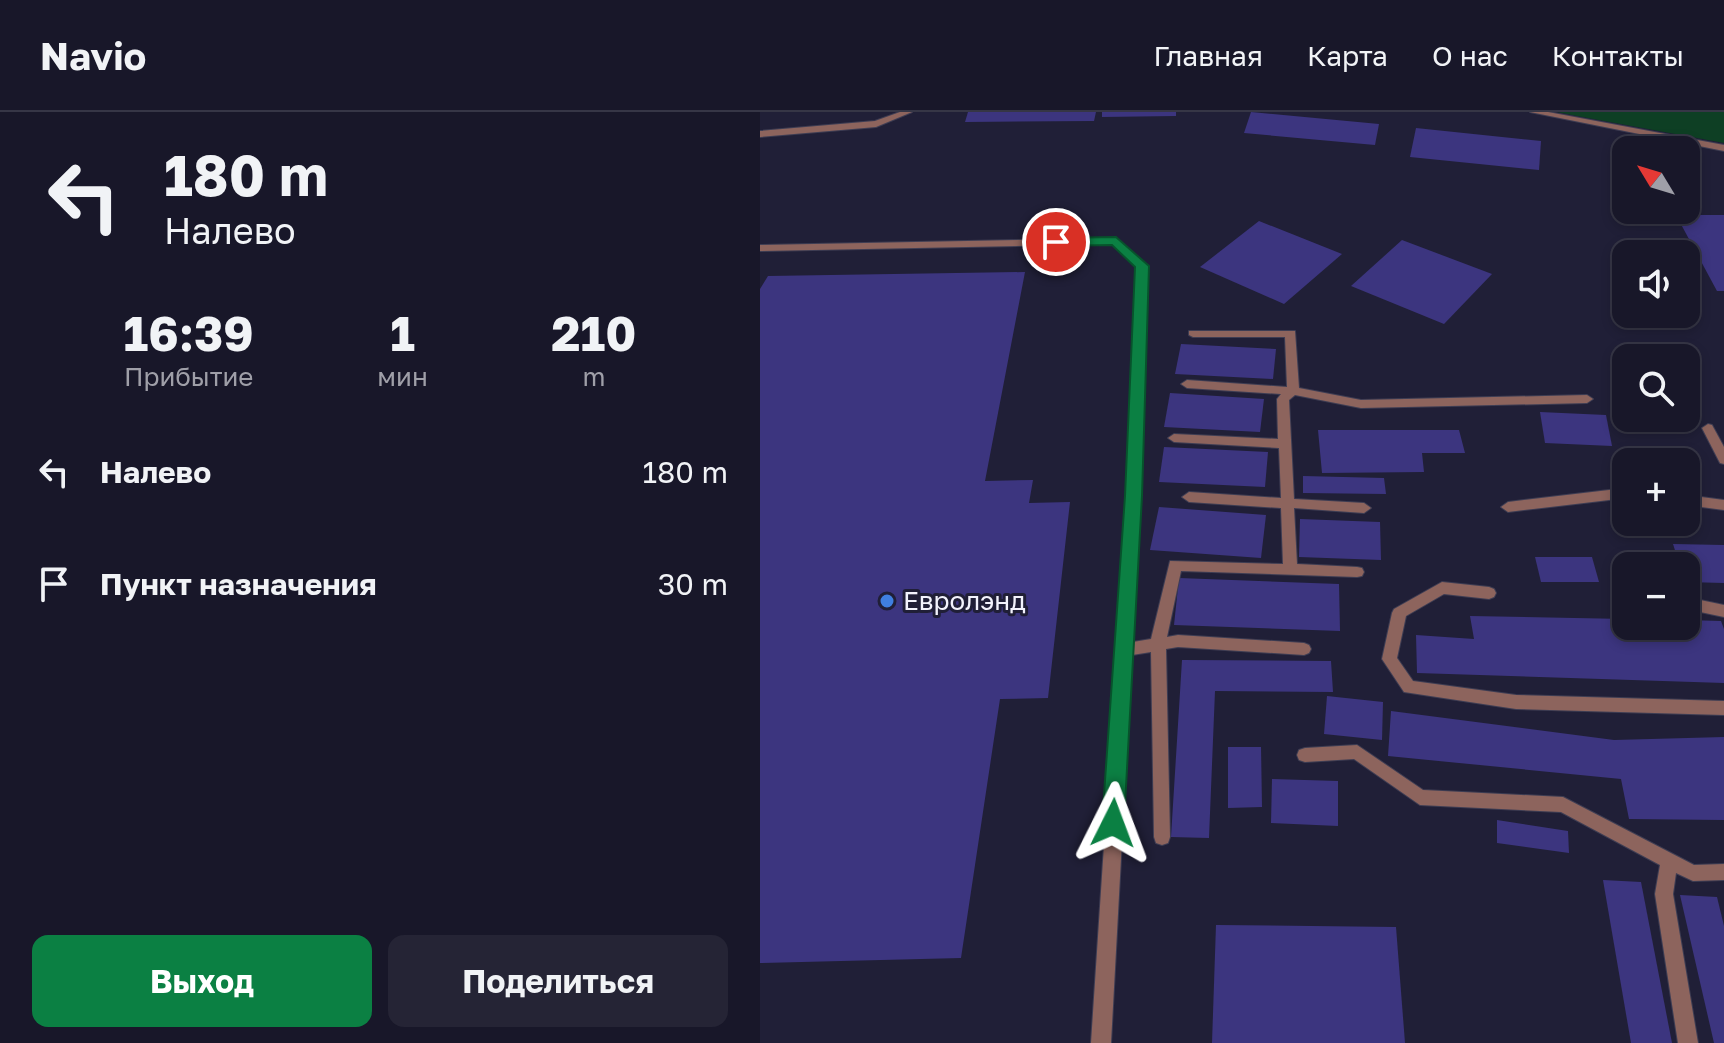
<!DOCTYPE html>
<html lang="ru">
<head>
<meta charset="utf-8">
<style>
	:root { --surface:#181729; --page:#252435; --text:#f1f3f6; --muted:#9f9fa8; --line:#363646; --accent:#0b8043 }
	body { margin:0; font-family:"Golos Text",sans-serif; background:var(--page); color:var(--text); height:100vh; display:flex; flex-direction:column; font-size:30px; white-space:nowrap }
	* { box-sizing:border-box; margin:0 }
	p { font-size:26px; color:var(--muted) }
	.icon { flex:none; width:44px; height:44px; fill:none; stroke:currentColor; stroke-width:2; stroke-linecap:round; stroke-linejoin:round }
	.map { position:relative; flex:1; overflow:hidden }
	.details { display:flex; flex-direction:column; background:var(--surface); width:760px }
	.details>* { flex:none }
	.banner { background:#181729; color:var(--text); overflow:hidden }
	.needle { width:52px; rotate:308deg }
	.tools { position:absolute; left:852px; top:24px; display:grid; gap:16px }
	.tools a { display:grid; place-items:center; width:88px; height:88px; border-radius:16px; background:var(--surface); box-shadow:0 4px 12px #0003,0 0 0 2px var(--line); font-size:40px }
	.pin { position:absolute; display:grid; place-items:center; width:68px; height:68px; color:#fff; margin:-34px; border:4px solid #fff; border-radius:50%; box-shadow:0 2px 8px #0007 }
	.me { position:absolute; width:88px; margin:-44px; rotate:3deg; stroke-linejoin:round; filter:drop-shadow(0 0 6px #0008) }
	.turn { display:flex; align-items:center; gap:28px; height:168px; padding:0 32px; font-size:36px }
	.turn .icon { width:104px; height:104px; stroke-width:2.5 }
	.turn b { display:block; font-size:56px; line-height:68px }
	.eta { display:flex; justify-content:space-evenly; align-items:center; height:136px; text-align:center }
	.eta b { font-size:48px; font-weight:700; line-height:56px }
	.primary-button { display:flex; gap:16px; margin-top:auto; padding:16px 32px }
	.primary-button a { flex:1; height:92px; border-radius:16px; background:var(--accent); color:#fff; font-size:32px; font-weight:700; line-height:92px; text-align:center }
	.primary-button a+a { background:var(--page); color:var(--text) }
	ul { padding:0; list-style:none }
	li { display:flex; align-items:center; gap:24px; height:112px; padding:0 32px }
	li div { flex:1 }
	li b { display:block; font-size:30px }
	li em { font-style:normal }
	header { display:flex; align-items:center; gap:48px; box-sizing:border-box; height:112px; padding:0 40px; background:var(--surface); border-bottom:2px solid var(--line) }
	header strong { font-size:38px }
	nav { display:flex; gap:44px; margin-inline-start:auto; font-size:28px }
	main { display:flex; flex:1; min-height:0 }
	.map>svg:first-child { display:block }
	.green { fill:#0e3f24 }
	.building { fill:#3c357f }
	.lines { fill:none; stroke-linecap:round; stroke-linejoin:round }
	.service-casing { stroke:#3e3d53; stroke-width:2 }
	.service { fill:#8d645d; fill-rule:evenodd }
	.route { fill:#0b8043; stroke:#07532c; stroke-width:2 }
	.shop-dot { fill:#3f7fe0; stroke:#201f37; stroke-width:3 }
	.labels { text-anchor:middle; stroke-width:6; stroke-linejoin:round; paint-order:stroke }
	.poi-label { font-size:26px; fill:#f3f3fd; stroke:#201f37; text-anchor:start }
</style>
</head>
<body>
<header>
<strong>Navio</strong>
<nav><a>Главная</a><a>Карта</a><a>О нас</a><a>Контакты</a></nav>
</header>
<main>
<section class="details">
<div class="banner">
<div class="turn"><svg class="icon" aria-label="left" viewBox="0 0 24 24"><path d="M17 20v-9H6M10 6l-5 5 5 5"/></svg><div><b>180 m</b>Налево</div></div>
</div>
<div class="eta">
<div><b>16:39</b><p>Прибытие</p></div>
<div><b>1</b><p>мин</p></div>
<div><b>210</b><p>m</p></div>
</div>
<ul>
<li><svg class="icon" aria-label="left" viewBox="0 0 24 24"><path d="M17 20v-9H6M10 6l-5 5 5 5"/></svg><div><b>Налево</b></div><em>180 m</em></li>
<li><svg class="icon" aria-label="arrive" viewBox="0 0 24 24"><path d="M6 21V4h12l-3 4 3 4H6"/></svg><div><b>Пункт назначения</b></div><em>30 m</em></li>
</ul>
<div class="primary-button"><a>Выход</a><a>Поделиться</a></div>
</section>
<div class="map">
<svg width="964" height="931" viewBox="0 0 964 931">
	<rect width="100%" height="100%" fill="#201f37"/>
	<path class="green" d="M 797,0 L 964,0 L 964,31 L 817,4 Z"/>
	<g class="building">
		<path d="M 208,0 L 336,0 L 334,9 L 205,10 Z"/>
		<path d="M 342,0 L 416,0 L 416,4 L 342,5 Z"/>
		<path d="M 491,0 L 619,12 L 615,33 L 484,21 Z"/>
		<path d="M 656,16 L 781,29 L 779,58 L 650,45 Z"/>
		<path d="M 916,103 L 964,103 L 964,179 L 957,179 Z"/>
		<path d="M 499,109 L 582,142 L 524,192 L 440,155 Z"/>
		<path d="M 642,128 L 732,162 L 684,212 L 591,174 Z"/>
		<path d="M 265,160 L 225,369 L 273,368 L 269,391 L 310,390 L 288,586 L 240,587 L 201,846 L 0,851 L 0,177 L 8,164 Z"/>
		<path d="M 421,232 L 516,237 L 513,267 L 415,262 Z"/>
		<path d="M 410,281 L 504,287 L 500,320 L 404,315 Z"/>
		<path d="M 780,300 L 846,303 L 852,334 L 785,331 Z"/>
		<path d="M 558,318 L 699,318 L 705,341 L 662,341 L 664,360 L 562,361 Z"/>
		<path d="M 404,335 L 508,340 L 505,375 L 399,370 Z"/>
		<path d="M 543,364 L 624,366 L 626,382 L 543,381 Z"/>
		<path d="M 399,395 L 506,403 L 501,446 L 390,438 Z"/>
		<path d="M 540,407 L 620,410 L 621,448 L 539,445 Z"/>
		<path d="M 913,432 L 964,433 L 964,471 L 926,470 L 926,454 L 920,454 Z"/>
		<path d="M 775,445 L 832,445 L 839,470 L 781,470 Z"/>
		<path d="M 419,466 L 579,472 L 580,519 L 414,513 Z"/>
		<path d="M 710,504 L 866,507 L 866,514 L 926,514 L 926,508 L 961,509 L 964,517 L 964,571 L 657,561 L 656,523 L 714,527 Z"/>
		<path d="M 422,548 L 571,549 L 573,580 L 455,579 L 449,726 L 411,725 Z"/>
		<path d="M 567,584 L 623,590 L 622,628 L 564,622 Z"/>
		<path d="M 631,599 L 854,628 L 964,625 L 964,708 L 869,707 L 861,667 L 628,644 Z"/>
		<path d="M 468,635 L 501,635 L 502,695 L 468,696 Z"/>
		<path d="M 512,667 L 578,669 L 578,714 L 511,711 Z"/>
		<path d="M 737,708 L 808,719 L 809,741 L 737,731 Z"/>
		<path d="M 843,768 L 881,770 L 912,931 L 871,931 Z"/>
		<path d="M 920,783 L 957,785 L 964,814 L 964,931 L 954,931 Z"/>
		<path d="M 456,813 L 636,815 L 645,931 L 452,931 Z"/>
	</g>
	<g class="lines">
		<defs>
			<g id="service">
				<path d="M 140,0 L 152,0 L 116,15 L 0,25 L 0,19 L 115,9 Z"/>
				<path d="M 770,0 L 788,0 L 964,33 L 964,39 Z"/>
				<path d="M 356,126 L 387,154 L 381,384 L 373,530 L 391,527 L 410,449 L 523,452 L 521,396 L 429,390 L 422,385 L 429,380 L 521,386 L 519,336 L 414,330 L 408,326 L 414,322 L 518,327 L 517,287 L 521,282 L 427,276 L 421,272 L 427,268 L 527,275 L 525,225 L 433,225 L 429,223 L 429,219 L 535,219 L 539,276 L 601,288 L 827,283 L 833,287 L 827,291 L 601,296 L 535,283 L 529,288 L 534,387 L 604,391 L 611,396 L 604,401 L 534,396 L 537,452 L 597,455 L 602,456 L 604,460 L 602,464 L 597,465 L 421,459 L 407,525 L 418,523 L 544,531 L 549,533 L 551,537 L 549,541 L 544,543 L 418,535 L 406,537 L 410,725 L 408,731 L 402,733 L 396,731 L 394,725 L 391,540 L 372,543 L 351,931 L 331,931 L 367,384 L 377,155 L 353,132 L 0,139 L 0,133 Z"/>
				<path d="M 948,312 L 952,313 L 964,335 L 964,352 L 960,351 L 942,316 Z"/>
				<path d="M 866,376 L 866,386 L 748,400 L 741,395 L 748,390 Z"/>
				<path d="M 926,383 L 964,388 L 964,398 L 926,393 Z"/>
				<path d="M 682,470 L 729,475 L 734,477 L 736,481 L 734,485 L 729,487 L 684,482 L 646,504 L 637,546 L 653,569 L 756,583 L 964,589 L 964,603 L 756,597 L 644,580 L 622,547 L 632,501 L 634,497 Z"/>
				<path d="M 866,483 L 866,495 L 858,493 L 856,489 L 858,485 Z"/>
				<path d="M 926,485 L 964,493 L 964,505 L 926,497 Z"/>
				<path d="M 597,633 L 663,678 L 803,685 L 934,753 L 964,752 L 964,768 L 933,769 L 916,761 L 913,782 L 938,931 L 918,931 L 895,782 L 900,753 L 801,700 L 660,693 L 594,647 L 545,650 L 539,648 L 537,643 L 539,638 L 545,636 Z"/>
			</g>
		</defs>
		<use href="#service" class="service-casing"/>
		<use href="#service" class="service"/>
	</g>
	<path class="route" d="M 356,125 L 389,154 L 382,384 L 364,711 L 361,719 L 353,722 L 345,719 L 342,711 L 365,384 L 375,155 L 352,133 L 296,134 L 290,130 L 296,126 Z"/>
	<circle class="shop-dot" cx="127" cy="489" r="8"/>
	<g class="labels">
		<g class="poi-label">
			<text x="143" y="498">Евролэнд</text>
		</g>
	</g>
</svg>
<div class="tools">
<a><svg class="needle" viewBox="-14 -14 28 28"><path d="M0-13l5 13h-10z" fill="#e53935"/><path d="M0 13l5-13h-10z" fill="#9f9fa8"/></svg></a>
<a><svg class="icon" aria-label="sound" viewBox="0 0 24 24"><path d="M4 9h4l5-4v14l-5-4H4zM17 9q2 3 0 6"/></svg></a>
<a><svg class="icon" aria-label="search" viewBox="0 0 24 24"><circle cx="10" cy="10" r="6"/><path d="M15 15l6 6"/></svg></a>
<a>+</a>
<a>−</a>
</div>
<div class="pin" style="left:296px;top:130px;background:#d93025"><svg class="icon" aria-label="arrive" viewBox="0 0 24 24"><path d="M6 21V4h12l-3 4 3 4H6"/></svg></div>
<svg class="me" style="left:353px;top:711px" viewBox="-20 -20 40 40"><path d="M0-17L14 15 0 8-14 15z" fill="#0b8043" stroke="#fff" stroke-width="4"/></svg>
</div>
</main>
</body>
</html>
